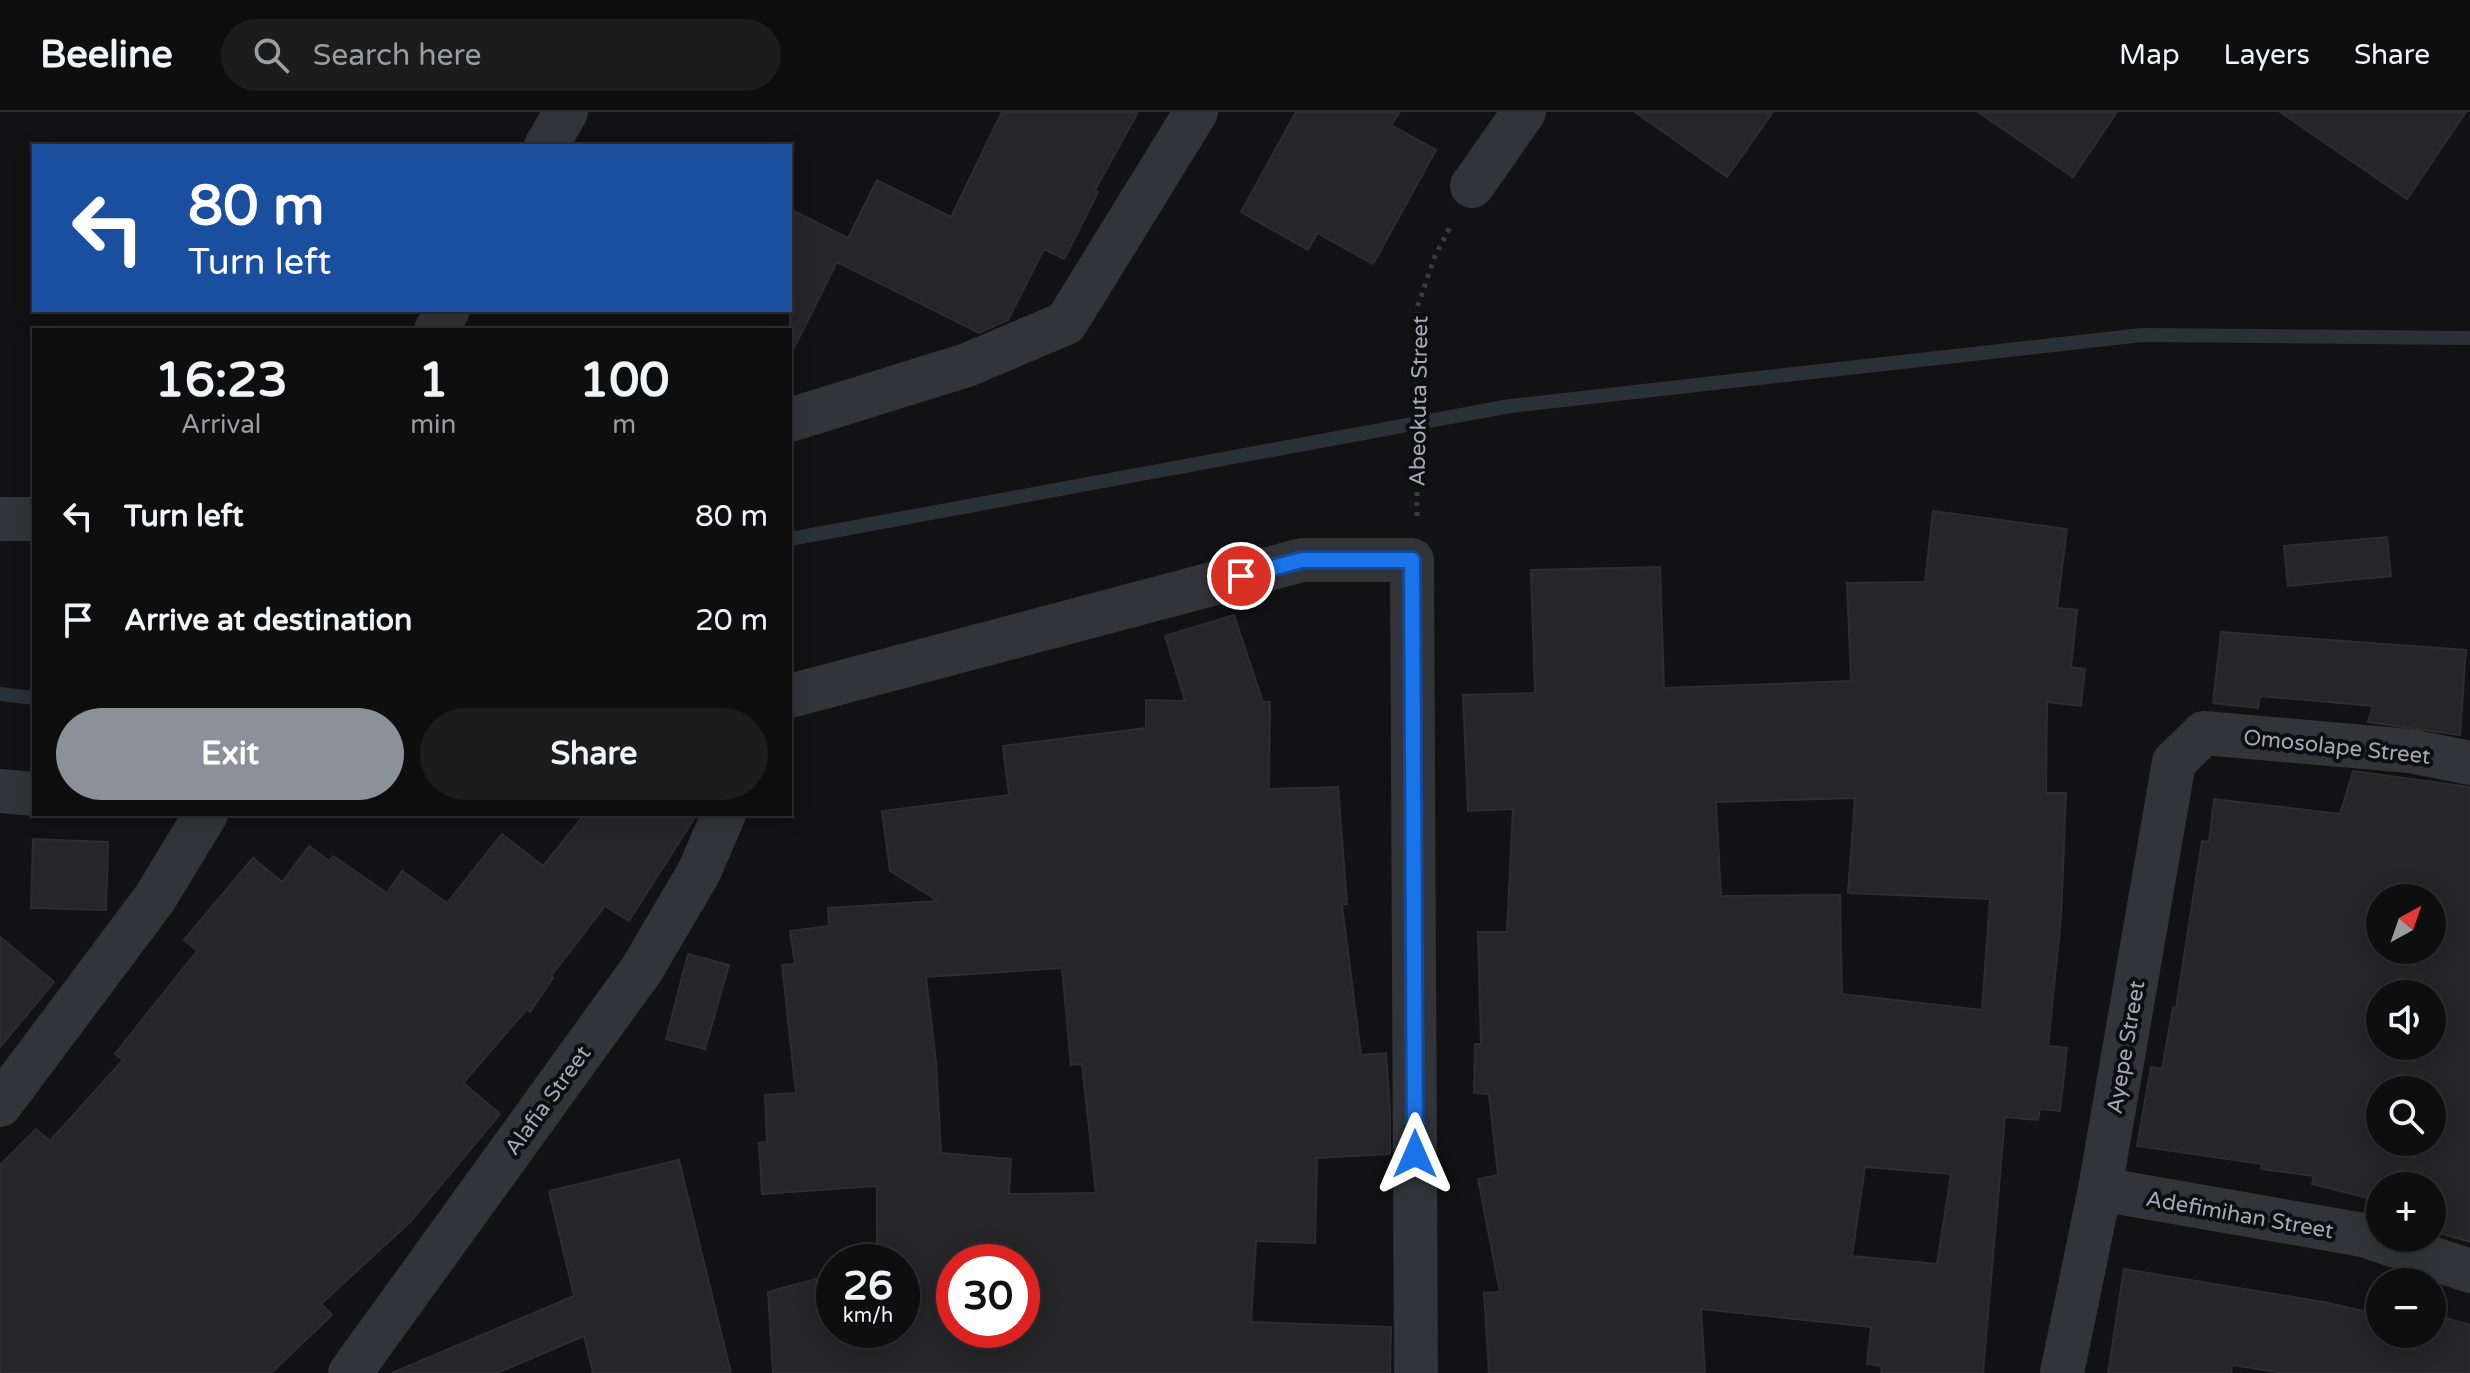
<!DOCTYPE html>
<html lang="en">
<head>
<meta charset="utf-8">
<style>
	:root { --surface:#0e0e0f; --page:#1c1c1d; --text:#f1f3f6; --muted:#9b9c9e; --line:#2e2e2f; --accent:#8c9099 }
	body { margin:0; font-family:"Varela Round",sans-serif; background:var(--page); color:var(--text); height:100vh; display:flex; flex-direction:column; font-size:30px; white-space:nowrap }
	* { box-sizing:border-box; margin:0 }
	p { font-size:26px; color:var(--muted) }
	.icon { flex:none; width:44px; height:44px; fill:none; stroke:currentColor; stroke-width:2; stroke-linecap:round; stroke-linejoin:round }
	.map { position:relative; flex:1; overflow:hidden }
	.details { position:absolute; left:32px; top:216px; width:760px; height:488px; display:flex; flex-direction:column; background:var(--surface); border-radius:0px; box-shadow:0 4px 20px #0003,0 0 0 2px var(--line) }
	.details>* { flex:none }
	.hud { position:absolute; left:32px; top:32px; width:760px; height:168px; border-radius:0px; box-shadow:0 4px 20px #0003,0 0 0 2px var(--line); background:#1a4fa0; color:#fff; overflow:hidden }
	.needle { width:52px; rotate:40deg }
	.fabs { position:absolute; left:2366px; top:772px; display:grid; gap:16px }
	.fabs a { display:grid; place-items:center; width:80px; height:80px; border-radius:50%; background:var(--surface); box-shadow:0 4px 20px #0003,0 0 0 2px var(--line); font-size:40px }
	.speed { position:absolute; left:816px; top:1132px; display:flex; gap:16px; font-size:40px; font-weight:700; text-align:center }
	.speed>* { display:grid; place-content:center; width:104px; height:104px; border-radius:50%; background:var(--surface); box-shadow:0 4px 20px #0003,0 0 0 2px var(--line); line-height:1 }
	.speed small { font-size:20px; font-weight:400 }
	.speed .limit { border:12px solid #d22; background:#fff; color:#111 }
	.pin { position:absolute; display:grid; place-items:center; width:68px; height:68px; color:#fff; margin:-34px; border:4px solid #fff; border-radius:50%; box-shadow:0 2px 8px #0007 }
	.me { position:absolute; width:88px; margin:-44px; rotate:0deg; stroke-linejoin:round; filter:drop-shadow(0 0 6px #0008) }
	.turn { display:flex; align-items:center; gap:28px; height:168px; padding:0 24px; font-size:36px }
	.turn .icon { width:104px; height:104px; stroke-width:2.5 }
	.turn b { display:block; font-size:56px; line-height:68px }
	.eta { display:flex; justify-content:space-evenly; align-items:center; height:136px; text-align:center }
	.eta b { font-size:48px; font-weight:700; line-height:56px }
	.cta { display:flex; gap:16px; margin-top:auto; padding:16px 24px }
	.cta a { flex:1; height:92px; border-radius:48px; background:var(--accent); color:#fff; font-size:32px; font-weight:700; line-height:92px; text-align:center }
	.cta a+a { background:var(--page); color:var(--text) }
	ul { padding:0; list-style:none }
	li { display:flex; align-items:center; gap:24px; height:104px; padding:0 24px }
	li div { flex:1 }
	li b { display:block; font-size:30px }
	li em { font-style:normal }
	header { display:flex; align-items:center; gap:48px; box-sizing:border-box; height:112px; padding:0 40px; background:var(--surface); border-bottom:2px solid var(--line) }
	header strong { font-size:38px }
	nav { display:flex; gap:44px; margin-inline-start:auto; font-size:28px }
	.search { width:560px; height:72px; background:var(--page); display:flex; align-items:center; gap:20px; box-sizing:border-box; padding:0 28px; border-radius:44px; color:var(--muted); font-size:30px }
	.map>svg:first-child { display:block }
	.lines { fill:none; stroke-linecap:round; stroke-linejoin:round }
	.stream { stroke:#293038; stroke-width:14 }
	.building { fill:#262528; stroke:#2d2c30; stroke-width:2; fill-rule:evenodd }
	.path { stroke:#393b40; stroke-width:5; stroke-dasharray:4 6; stroke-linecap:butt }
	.street { stroke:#333439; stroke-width:44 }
	.route-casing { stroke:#114b97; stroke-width:20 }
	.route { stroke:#1a73e8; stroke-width:14 }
	.labels { text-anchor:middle; stroke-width:8; stroke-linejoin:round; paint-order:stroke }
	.street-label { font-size:22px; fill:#a4a8b5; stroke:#0e0d0f }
</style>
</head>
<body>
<header>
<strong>Beeline</strong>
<div class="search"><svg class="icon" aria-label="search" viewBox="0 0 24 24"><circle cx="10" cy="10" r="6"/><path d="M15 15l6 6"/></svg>Search here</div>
<nav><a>Map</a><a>Layers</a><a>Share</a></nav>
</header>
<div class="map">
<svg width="2470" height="1261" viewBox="0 0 2470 1261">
	<rect width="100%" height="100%" fill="#121214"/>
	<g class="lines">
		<g class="stream">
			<path d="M 790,427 L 1510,294 L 2142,223 L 2470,226"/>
			<path d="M 0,582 L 34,586"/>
		</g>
	</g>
	<g class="building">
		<path d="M 1002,0 L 1138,0 L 1095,78 L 1098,80 L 1064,147 L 1044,137 L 1008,208 L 979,221 L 837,150 L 790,244 L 790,97 L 848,126 L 877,68 L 951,105 Z"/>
		<path d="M 1296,0 L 1400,0 L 1391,13 L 1436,38 L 1373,152 L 1317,121 L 1308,138 L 1241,100 Z"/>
		<path d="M 1635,0 L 1773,0 L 1727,65 Z"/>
		<path d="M 1978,0 L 2117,0 L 2073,65 Z"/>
		<path d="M 2280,0 L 2466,0 L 2407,87 Z"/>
		<path d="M 1933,399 L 2067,417 L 2057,496 L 2077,498 L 2071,555 L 2085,557 L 2081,594 L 2047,590 L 2046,681 L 2066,681 L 2061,806 L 2048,934 L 2067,936 L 2060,999 L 2040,997 L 2038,1008 L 2005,1005 L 1983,1261 L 1881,1261 L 1882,1254 L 1867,1252 L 1871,1215 L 1701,1197 L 1705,1261 L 1489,1261 L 1484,1181 L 1500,1180 L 1478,1067 L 1498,1063 L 1489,982 L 1474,981 L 1475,932 L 1481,932 L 1478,820 L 1507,820 L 1513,697 L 1468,699 L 1463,583 L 1535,581 L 1531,458 L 1660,455 L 1664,576 L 1851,569 L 1847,471 L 1925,470 ZM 1855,686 L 1848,781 L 1990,787 L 1982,898 L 1842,882 L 1840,783 L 1721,784 L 1716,690 ZM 1865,1055 L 1951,1062 L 1937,1152 L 1852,1144 Z"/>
		<path d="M 2387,425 L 2391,464 L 2288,474 L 2284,434 Z"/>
		<path d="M 1234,503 L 1263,590 L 1270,590 L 1269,677 L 1338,675 L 1347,792 L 1342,792 L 1361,943 L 1386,941 L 1390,999 L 1390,1042 L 1317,1046 L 1315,1131 L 1256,1129 L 1251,1210 L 1391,1215 L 1390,1261 L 773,1261 L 768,1180 L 834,1162 L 834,1218 L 902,1218 L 902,1150 L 877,1150 L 877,1074 L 762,1082 L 759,1031 L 767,1030 L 765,983 L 796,981 L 782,853 L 795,852 L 790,819 L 829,814 L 828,796 L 938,789 L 890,759 L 882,699 L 1009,683 L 1003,634 L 1146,616 L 1146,588 L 1185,589 L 1165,524 ZM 1062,856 L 1071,953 L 1082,952 L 1096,1081 L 1009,1082 L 1011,1047 L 941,1041 L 936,950 L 926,865 ZM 954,1150 L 1022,1150 L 1022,1218 L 954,1218 Z"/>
		<path d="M 2221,520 L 2466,538 L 2460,623 L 2368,610 L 2373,594 L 2260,584 L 2258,596 L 2213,591 Z"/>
		<path d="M 2353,659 L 2470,675 L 2470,1130 L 2432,1119 L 2432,1074 L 2380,1074 L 2380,1089 L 2312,1072 L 2314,1064 L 2261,1057 L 2262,1052 L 2137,1034 L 2151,955 L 2162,957 L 2173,895 L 2176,896 L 2202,729 L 2209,730 L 2214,687 L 2340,702 ZM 2380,786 L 2432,786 L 2432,838 L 2380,838 ZM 2380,882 L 2432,882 L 2432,934 L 2380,934 ZM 2380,978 L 2432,978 L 2432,1030 L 2380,1030 Z"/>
		<path d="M 585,702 L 697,702 L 629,809 L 605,794 L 551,864 L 553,866 L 530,900 L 527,897 L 463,971 L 500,1002 L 410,1110 L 321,1192 L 332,1203 L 271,1261 L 0,1261 L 0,1053 L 36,1017 L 50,1029 L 123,948 L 115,942 L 197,839 L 184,828 L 253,746 L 282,770 L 309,734 L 329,749 L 333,744 L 387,781 L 402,759 L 447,791 L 502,722 L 543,754 Z"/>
		<path d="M 33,727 L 108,730 L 106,798 L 31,796 Z"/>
		<path d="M 0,825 L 54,870 L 0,935 Z"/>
		<path d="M 688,842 L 729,853 L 705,937 L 666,927 Z"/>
		<path d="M 679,1048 L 731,1261 L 593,1261 L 584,1224 L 497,1261 L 392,1261 L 574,1184 L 549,1079 Z"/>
		<path d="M 2124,1157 L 2329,1191 L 2380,1203 L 2380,1222 L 2432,1222 L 2432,1202 L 2470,1213 L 2470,1261 L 2283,1261 L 2232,1253 L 2231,1261 L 2108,1261 Z"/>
	</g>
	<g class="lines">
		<path class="path" d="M 1417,404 L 1417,196 L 1435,144 L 1451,113"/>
		<g class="street">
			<path d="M 546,34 L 566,0"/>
			<path d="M 1472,74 L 1524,0"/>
			<path d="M 436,218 L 448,198"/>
			<path d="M 790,308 L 967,253 L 1066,211 L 1196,0"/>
			<path d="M 0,407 L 34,407"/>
			<path d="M 790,584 L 1302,448 L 1412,448 L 1416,1261"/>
			<path d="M 0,679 L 34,682"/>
			<path d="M 0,993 L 155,786 L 206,702"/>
			<path d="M 2100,1077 L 2363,1123 L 2470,1159"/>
			<path d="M 350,1261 L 642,857 L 699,760 L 724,702"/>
			<path d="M 2062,1261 L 2100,1077 L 2174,650 L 2204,621 L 2410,639 L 2470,651"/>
		</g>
	</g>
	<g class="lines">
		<defs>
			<path id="route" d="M 1241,464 L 1302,448 L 1412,448 L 1415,1042"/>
		</defs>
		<use href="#route" class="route-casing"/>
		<use href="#route" class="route"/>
	</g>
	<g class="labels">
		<g class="street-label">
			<text transform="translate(1418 289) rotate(-89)" y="8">Abeokuta Street</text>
			<text transform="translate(2337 634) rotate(6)" y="8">Omosolape Street</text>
			<text transform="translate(2125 935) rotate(-80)" y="8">Ayepe Street</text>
			<text transform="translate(547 988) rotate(-54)" y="8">Alafia Street</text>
			<text transform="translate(2240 1102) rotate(10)" y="8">Adefimihan Street</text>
		</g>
	</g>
</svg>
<div class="fabs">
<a><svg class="needle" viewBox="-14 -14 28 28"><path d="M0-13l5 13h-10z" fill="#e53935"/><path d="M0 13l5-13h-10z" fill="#9b9c9e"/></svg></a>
<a><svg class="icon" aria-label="sound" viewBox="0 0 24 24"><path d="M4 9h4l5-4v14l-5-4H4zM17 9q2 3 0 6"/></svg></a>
<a><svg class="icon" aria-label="search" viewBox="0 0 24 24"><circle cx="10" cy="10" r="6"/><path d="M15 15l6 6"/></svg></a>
<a>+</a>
<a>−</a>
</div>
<div class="speed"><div>26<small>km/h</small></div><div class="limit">30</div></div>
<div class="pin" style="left:1241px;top:464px;background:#d93025"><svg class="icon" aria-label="arrive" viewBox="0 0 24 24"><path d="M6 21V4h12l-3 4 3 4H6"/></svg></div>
<svg class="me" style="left:1415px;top:1042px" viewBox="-20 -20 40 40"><path d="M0-17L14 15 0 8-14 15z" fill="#1a73e8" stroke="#fff" stroke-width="4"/></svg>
<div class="hud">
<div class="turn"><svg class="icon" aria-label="left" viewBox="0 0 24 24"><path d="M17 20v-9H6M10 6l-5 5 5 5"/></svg><div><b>80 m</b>Turn left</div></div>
</div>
<section class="details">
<div class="eta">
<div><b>16:23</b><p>Arrival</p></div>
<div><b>1</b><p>min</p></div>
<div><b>100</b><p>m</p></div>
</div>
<ul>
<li><svg class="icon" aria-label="left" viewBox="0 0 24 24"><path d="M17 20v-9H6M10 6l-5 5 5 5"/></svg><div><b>Turn left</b></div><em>80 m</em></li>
<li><svg class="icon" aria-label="arrive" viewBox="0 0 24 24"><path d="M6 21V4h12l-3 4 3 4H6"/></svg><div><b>Arrive at destination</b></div><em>20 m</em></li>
</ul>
<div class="cta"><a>Exit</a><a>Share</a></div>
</section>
</div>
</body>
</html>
